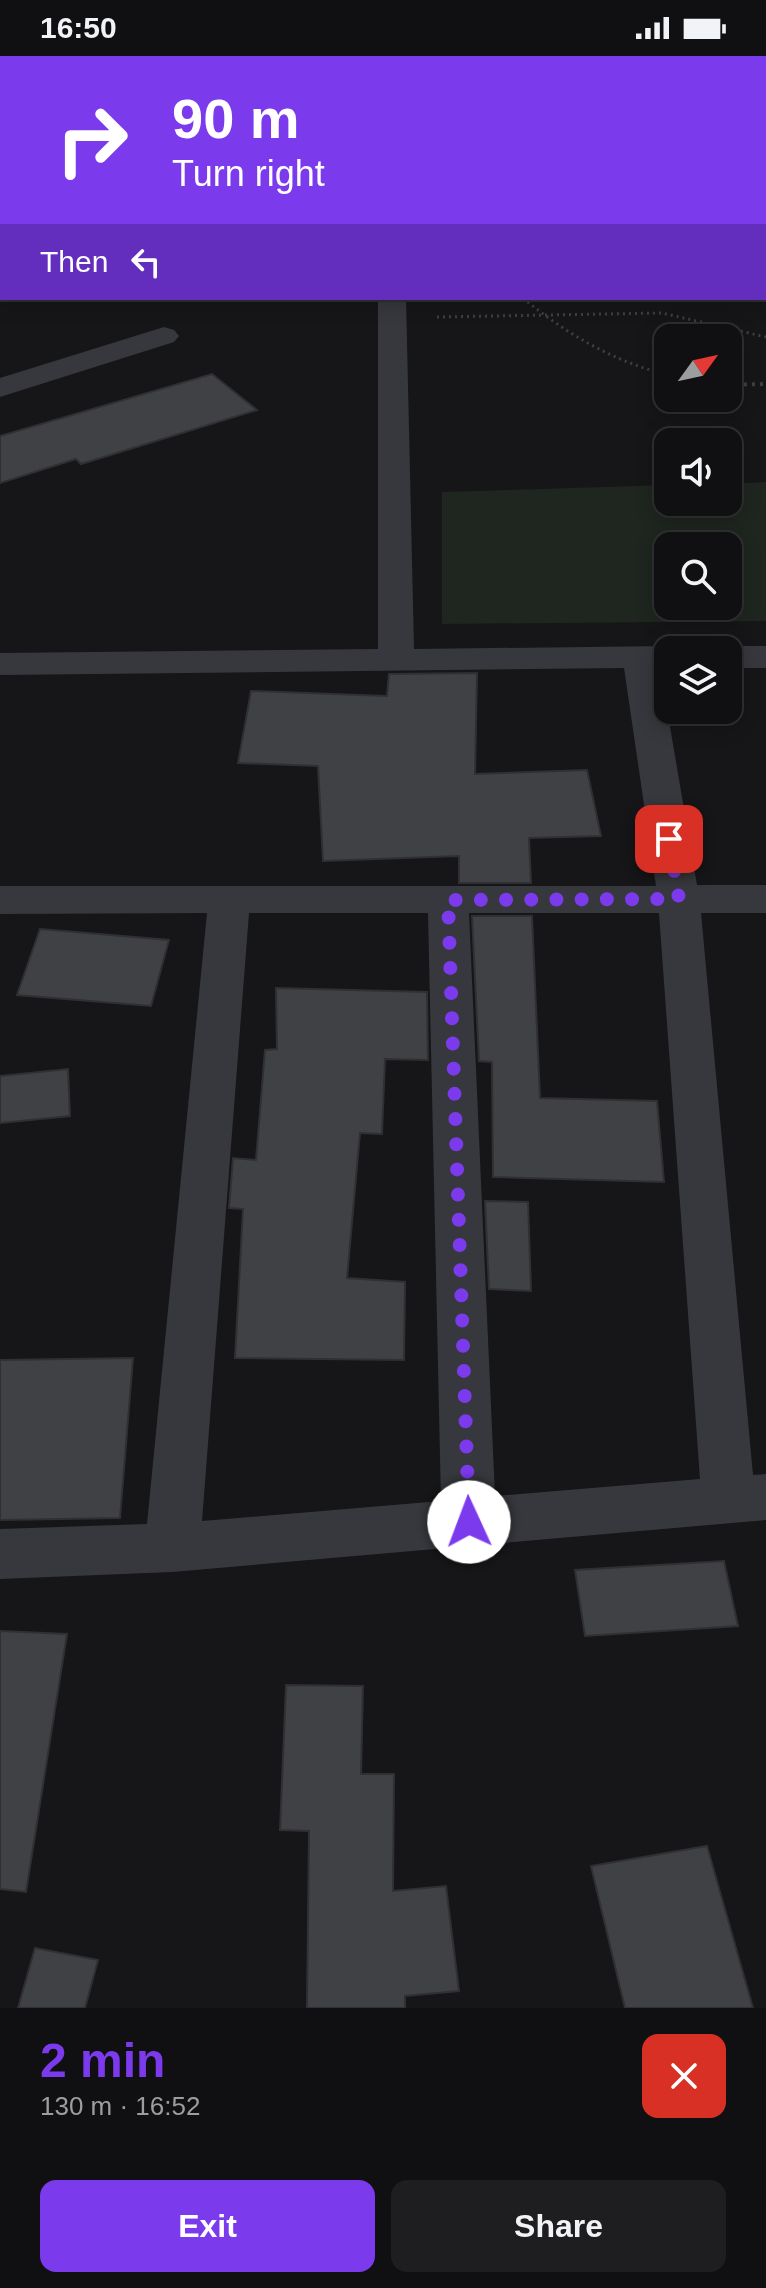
<!DOCTYPE html>
<html lang="en">
<head>
<meta charset="utf-8">
<style>
	:root { --surface:#101012; --page:#1e1e20; --text:#f1f3f6; --muted:#9c9d9f; --line:#303032; --accent:#7c3aed }
	body { margin:0; font-family:Helvetica,sans-serif; background:var(--page); color:var(--text); height:100vh; display:flex; flex-direction:column; font-size:30px; white-space:nowrap }
	* { box-sizing:border-box; margin:0 }
	p { font-size:26px; color:var(--muted) }
	.icon { flex:none; width:44px; height:44px; fill:none; stroke:currentColor; stroke-width:2; stroke-linecap:round; stroke-linejoin:round }
	.map { position:relative; height:1952px; overflow:hidden }
	.panel { display:flex; flex-direction:column; background:var(--surface); flex:1 }
	.panel>* { flex:none }
	.guide { position:absolute; left:0px; top:0px; width:766px; height:244px; box-shadow:0 4px 20px #0003,0 0 0 2px var(--line); background:#7c3aed; color:#fff; overflow:hidden }
	.needle { width:52px; rotate:57deg }
	.controls { position:absolute; left:654px; top:268px; display:grid; gap:16px }
	.controls a { display:grid; place-items:center; width:88px; height:88px; border-radius:16px; background:var(--surface); box-shadow:0 4px 20px #0003,0 0 0 2px var(--line); font-size:40px }
	.pin { position:absolute; display:grid; place-items:center; width:68px; height:68px; color:#fff; margin:-34px; border-radius:16px; box-shadow:0 4px 12px #0006 }
	.me { position:absolute; width:88px; margin:-44px; rotate:358deg; stroke-linejoin:round; filter:drop-shadow(0 0 6px #0008) }
	.turn { display:flex; align-items:center; gap:28px; height:168px; padding:0 40px; font-size:36px }
	.turn .icon { width:104px; height:104px; stroke-width:2.5 }
	.turn b { display:block; font-size:56px; line-height:68px }
	.then { display:flex; align-items:center; height:76px; padding:0 40px; background:#0003; gap:16px; font-size:30px }
	.round { display:grid; place-items:center; flex:none; width:84px; height:84px; border-radius:16px; background:var(--page) }
	.summary { display:flex; align-items:center; justify-content:space-between; height:136px; padding:0 40px }
	h1 { font-size:48px; font-weight:600; line-height:60px; color:var(--accent) }
	.action { display:flex; gap:16px; margin-top:auto; padding:16px 40px }
	.action a { flex:1; height:92px; border-radius:16px; background:var(--accent); color:#fff; font-size:32px; font-weight:600; line-height:92px; text-align:center }
	.action a+a { background:var(--page); color:var(--text) }
	.status { display:flex; justify-content:space-between; align-items:center; height:56px; padding:0 40px; background:var(--surface); direction:ltr }
	.status svg { height:22px; fill:currentColor }
	.map>svg:first-child { display:block }
	.green { fill:#1e261f; fill-rule:evenodd }
	.building { fill:#404145; stroke:#303034; stroke-width:2 }
	.lines { fill:none; stroke-linecap:round; stroke-linejoin:round }
	.path-far1 { stroke:#3d3f44; stroke-width:3; stroke-dasharray:2 4; stroke-linecap:butt }
	.path { stroke:#3d3f44; stroke-width:4; stroke-dasharray:3 5; stroke-linecap:butt }
	.minor { fill:#37383d; fill-rule:evenodd }
	.route { stroke:#7c3aed; stroke-width:14; stroke-dasharray:0 25.2 }
</style>
</head>
<body>
<div class="status"><b>16:50</b><svg viewBox="0 0 49 12"><path d="M0 12V9h3v3zM5 12V6h3v6zM10 12V3h3v9zM15 12V0h3v12zM26 1h20v11H26zM47 4h2v5h-2z"/></svg></div>
<div class="map">
<svg width="766" height="1952" viewBox="0 0 766 1952">
	<rect width="100%" height="100%" fill="#161618"/>
	<path class="green" d="M 766,426 L 766,565 L 442,568 L 442,436 L 668,429 L 668,446 L 728,446 L 728,428 ZM 668,490 L 728,490 L 728,550 L 668,550 Z"/>
	<g class="building">
		<path d="M 212,318 L 257,354 L 81,408 L 76,403 L 0,427 L 0,380 Z"/>
		<path d="M 477,617 L 475,718 L 587,714 L 601,780 L 529,782 L 531,827 L 459,827 L 459,800 L 323,805 L 318,710 L 238,707 L 251,635 L 387,640 L 389,618 Z"/>
		<path d="M 472,860 L 532,860 L 540,1042 L 657,1045 L 664,1126 L 493,1121 L 492,1006 L 479,1005 Z"/>
		<path d="M 40,873 L 169,884 L 151,950 L 17,939 Z"/>
		<path d="M 276,932 L 427,936 L 428,1004 L 385,1003 L 382,1078 L 360,1077 L 347,1222 L 405,1226 L 404,1304 L 235,1302 L 243,1153 L 229,1152 L 233,1102 L 256,1104 L 265,994 L 277,993 Z"/>
		<path d="M 68,1013 L 70,1060 L 0,1067 L 0,1020 Z"/>
		<path d="M 485,1145 L 528,1146 L 531,1235 L 489,1233 Z"/>
		<path d="M 133,1302 L 120,1462 L 0,1464 L 0,1304 Z"/>
		<path d="M 724,1505 L 738,1570 L 585,1580 L 575,1514 Z"/>
		<path d="M 0,1575 L 67,1578 L 26,1836 L 0,1833 Z"/>
		<path d="M 286,1629 L 363,1630 L 361,1718 L 394,1718 L 393,1835 L 446,1830 L 459,1935 L 405,1940 L 405,1952 L 307,1952 L 309,1775 L 280,1774 Z"/>
		<path d="M 707,1790 L 753,1952 L 625,1952 L 591,1810 Z"/>
		<path d="M 35,1892 L 98,1904 L 85,1952 L 18,1952 Z"/>
	</g>
	<g class="lines">
		<g class="path-far1">
			<path d="M 523,242 C 565,277 611,304 664,318"/>
			<path d="M 437,261 L 662,257 L 766,281"/>
		</g>
		<g class="path">
			<path d="M 657,316 L 668,319"/>
			<path d="M 728,329 L 766,328"/>
		</g>
		<g class="minor">
			<rect x="0" y="27" width="2" height="16"/>
			<path d="M 766,105 L 766,126 L 764,125 Z"/>
			<rect x="0" y="137" width="2" height="16"/>
			<rect x="764" y="169" width="2" height="17"/>
			<path d="M 378,242 L 406,242 L 414,593 L 668,590 L 681,593 L 668,594 L 668,612 L 660,612 L 697,829 L 766,829 L 766,857 L 701,857 L 753,1419 L 766,1418 L 766,1464 L 172,1516 L 0,1523 L 0,1473 L 147,1468 L 207,857 L 0,858 L 0,830 L 656,830 L 624,612 L 0,619 L 0,597 L 378,593 ZM 249,857 L 428,857 L 441,1445 L 202,1465 ZM 469,857 L 659,857 L 700,1423 L 495,1440 Z"/>
			<path d="M 164,271 L 174,274 L 179,280 L 174,286 L 0,341 L 0,322 Z"/>
			<path d="M 728,590 L 766,590 L 766,612 L 728,612 L 728,594 L 715,594 Z"/>
		</g>
	</g>
	<g class="lines">
		<path class="route" d="M 469,1466 L 448,844 L 679,843 L 669,783"/>
	</g>
</svg>
<div class="controls">
<a><svg class="needle" viewBox="-14 -14 28 28"><path d="M0-13l5 13h-10z" fill="#e53935"/><path d="M0 13l5-13h-10z" fill="#9c9d9f"/></svg></a>
<a><svg class="icon" aria-label="sound" viewBox="0 0 24 24"><path d="M4 9h4l5-4v14l-5-4H4zM17 9q2 3 0 6"/></svg></a>
<a><svg class="icon" aria-label="search" viewBox="0 0 24 24"><circle cx="10" cy="10" r="6"/><path d="M15 15l6 6"/></svg></a>
<a><svg class="icon" aria-label="layers" viewBox="0 0 24 24"><path d="M12 4l9 5-9 5-9-5zM3 14l9 5 9-5"/></svg></a>
</div>
<div class="pin" style="left:669px;top:783px;background:#d93025"><svg class="icon" aria-label="arrive" viewBox="0 0 24 24"><path d="M6 21V4h12l-3 4 3 4H6"/></svg></div>
<svg class="me" style="left:469px;top:1466px" viewBox="-20 -20 40 40"><circle r="19" fill="#fff"/><path d="M0-13L10 11 0 6-10 11z" fill="#7c3aed"/></svg>
<div class="guide">
<div class="turn"><svg class="icon" aria-label="right" viewBox="0 0 24 24"><path d="M7 20v-9h11M14 6l5 5-5 5"/></svg><div><b>90 m</b>Turn right</div></div>
<div class="then">Then<svg class="icon" aria-label="left" viewBox="0 0 24 24"><path d="M17 20v-9H6M10 6l-5 5 5 5"/></svg></div>
</div>
</div>
<section class="panel">
<div class="summary"><div><h1>2 min</h1><p>130 m · 16:52</p></div><a class="round" style="background:#d93025;color:#fff"><svg class="icon" aria-label="close" viewBox="0 0 24 24"><path d="M6 6l12 12M18 6L6 18"/></svg></a></div>
<div class="action"><a>Exit</a><a>Share</a></div>
</section>
</body>
</html>
